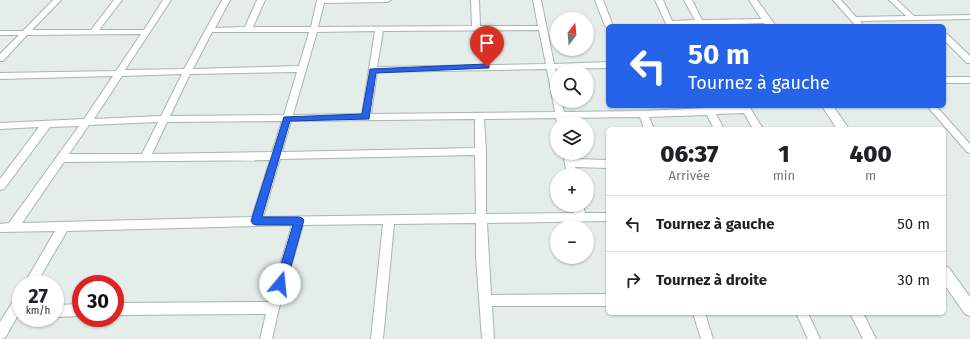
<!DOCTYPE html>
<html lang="fr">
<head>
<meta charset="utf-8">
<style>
	:root { --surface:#fff; --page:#f6f6f6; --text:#202124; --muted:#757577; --line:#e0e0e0 }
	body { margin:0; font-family:"Fira Sans",sans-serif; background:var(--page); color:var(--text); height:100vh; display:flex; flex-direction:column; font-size:15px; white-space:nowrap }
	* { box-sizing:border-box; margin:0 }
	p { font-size:13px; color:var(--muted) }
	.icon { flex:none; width:22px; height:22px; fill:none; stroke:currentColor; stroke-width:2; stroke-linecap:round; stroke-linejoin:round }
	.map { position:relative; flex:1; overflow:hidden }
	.details { position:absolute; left:606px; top:127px; width:340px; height:188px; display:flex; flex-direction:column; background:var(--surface); border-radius:6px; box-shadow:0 1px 3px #0004 }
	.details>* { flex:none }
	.top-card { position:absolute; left:606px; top:24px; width:340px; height:84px; border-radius:6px; box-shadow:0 1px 3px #0004; background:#2563eb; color:#fff; overflow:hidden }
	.needle { width:26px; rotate:16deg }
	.fabs { position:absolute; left:550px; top:12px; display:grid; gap:8px }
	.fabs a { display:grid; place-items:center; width:44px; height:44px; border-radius:50%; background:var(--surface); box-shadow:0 1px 3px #0004; font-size:20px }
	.speed { position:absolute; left:12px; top:275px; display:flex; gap:8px; font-size:20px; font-weight:700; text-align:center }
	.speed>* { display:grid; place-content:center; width:52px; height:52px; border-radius:50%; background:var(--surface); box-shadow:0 1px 3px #0004; line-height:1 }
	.speed small { font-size:10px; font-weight:400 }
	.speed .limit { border:6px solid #d22; background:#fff; color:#111 }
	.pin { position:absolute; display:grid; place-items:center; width:34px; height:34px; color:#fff; margin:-41px -17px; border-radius:50% 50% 50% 0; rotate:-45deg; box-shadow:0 0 4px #0007 }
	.pin .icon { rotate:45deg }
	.me { position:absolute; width:44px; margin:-22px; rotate:17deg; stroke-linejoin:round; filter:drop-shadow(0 0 3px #0008) }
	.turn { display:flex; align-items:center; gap:14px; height:84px; padding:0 16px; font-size:18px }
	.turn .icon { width:52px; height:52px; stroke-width:2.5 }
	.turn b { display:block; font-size:28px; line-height:34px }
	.eta { display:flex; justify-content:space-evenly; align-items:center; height:68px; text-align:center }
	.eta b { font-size:24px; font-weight:800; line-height:28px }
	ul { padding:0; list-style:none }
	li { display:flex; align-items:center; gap:12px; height:56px; padding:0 16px; border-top:1px solid var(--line) }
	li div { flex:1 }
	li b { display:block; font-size:15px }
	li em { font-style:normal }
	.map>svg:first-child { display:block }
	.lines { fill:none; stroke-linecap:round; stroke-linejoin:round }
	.minor-casing { stroke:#a7b5b0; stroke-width:2 }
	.tertiary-casing { stroke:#a7b5b0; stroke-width:2 }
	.minor { fill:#fff; fill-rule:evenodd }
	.tertiary { fill:#fff; fill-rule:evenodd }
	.route { fill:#2563eb; stroke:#184099 }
</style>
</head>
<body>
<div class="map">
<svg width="970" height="339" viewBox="0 0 970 339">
	<rect width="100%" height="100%" fill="#e4ede9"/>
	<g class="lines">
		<defs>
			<g id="minor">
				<path d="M 53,0 L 61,0 L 32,30 L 91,30 L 114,0 L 122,0 L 99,30 L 144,30 L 163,0 L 171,0 L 125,70 L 184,69 L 222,0 L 230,0 L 215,28 L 245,27 L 257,0 L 265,0 L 253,27 L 311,27 L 317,0 L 391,0 L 387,2 L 324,3 L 318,27 L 472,26 L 471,0 L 479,0 L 480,26 L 538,26 L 533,0 L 541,0 L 554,64 L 608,62 L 608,68 L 555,69 L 557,79 L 557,101 L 561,101 L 564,112 L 643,111 L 749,106 L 763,129 L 753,129 L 744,113 L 716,114 L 724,129 L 714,129 L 707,115 L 649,117 L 654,129 L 644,129 L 640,117 L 565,118 L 567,123 L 557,123 L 556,118 L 484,119 L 486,151 L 486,214 L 574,213 L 573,205 L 583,205 L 585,213 L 608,213 L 608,221 L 487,223 L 491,295 L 608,294 L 608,306 L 492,306 L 494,339 L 482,339 L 476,256 L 476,223 L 394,224 L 383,339 L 371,339 L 383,224 L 303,225 L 279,308 L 272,339 L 260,339 L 266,314 L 115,315 L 115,303 L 269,302 L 292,225 L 67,231 L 36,284 L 24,284 L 55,231 L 0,232 L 0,224 L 9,223 L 79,126 L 50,127 L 4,189 L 0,190 L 0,179 L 39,127 L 0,129 L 0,123 L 84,119 L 113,76 L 0,79 L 0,73 L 116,71 L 141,34 L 27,35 L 3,61 L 0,61 L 0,54 L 19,35 L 0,35 L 0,31 L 23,31 ZM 539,30 L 546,64 L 377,67 L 383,31 ZM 375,31 L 362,114 L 293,115 L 317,32 ZM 212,32 L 309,32 L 299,66 L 193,69 ZM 547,69 L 555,112 L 371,114 L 377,72 ZM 297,72 L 284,115 L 170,116 L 190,74 ZM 182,74 L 161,116 L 94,119 L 122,76 ZM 475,119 L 475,148 L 282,152 L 291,121 ZM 282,121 L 272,152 L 152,154 L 167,122 ZM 158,122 L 142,154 L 69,154 L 89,125 ZM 475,155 L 476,214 L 263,217 L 280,159 ZM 270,160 L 252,217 L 22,223 L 64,162 Z"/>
				<path d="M 595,0 L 603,0 L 613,26 L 608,26 L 608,28 L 605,26 Z"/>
				<path d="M 655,0 L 663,0 L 672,21 L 695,20 L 684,0 L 692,0 L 702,20 L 767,19 L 771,21 L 767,23 L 667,26 Z"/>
				<path d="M 833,0 L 841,0 L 856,17 L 906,16 L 889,0 L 897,0 L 914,16 L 970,15 L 970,19 L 860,21 L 864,26 L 856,26 Z"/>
				<path d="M 944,34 L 947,34 L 970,56 L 970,63 L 967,63 L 944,40 Z"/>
				<path d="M 927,106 L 936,106 L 970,144 L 970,153 L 967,152 Z"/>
				<path d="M 563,153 L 573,153 L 574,159 L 608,160 L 608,168 L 575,167 L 577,175 L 567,175 Z"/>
				<path d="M 21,293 L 21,310 L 5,338 L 0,339 L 0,322 L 17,295 Z"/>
				<path d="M 81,304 L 81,316 L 55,317 L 55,305 Z"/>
				<path d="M 693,313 L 705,313 L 713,339 L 701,339 Z"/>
				<path d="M 796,313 L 808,313 L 820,339 L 808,339 Z"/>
				<path d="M 850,313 L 863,313 L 876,339 L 863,339 Z"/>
			</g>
			<g id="tertiary">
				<path d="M 749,0 L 757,0 L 776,26 L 766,26 Z"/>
				<rect x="944" y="77" width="26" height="6"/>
				<path d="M 822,106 L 833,106 L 849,129 L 837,129 Z"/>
				<path d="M 944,266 L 949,268 L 970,297 L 970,316 L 965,314 L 944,284 Z"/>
			</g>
		</defs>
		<use href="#minor" class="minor-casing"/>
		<use href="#tertiary" class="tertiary-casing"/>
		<use href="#minor" class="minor"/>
		<use href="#tertiary" class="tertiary"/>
	</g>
	<path class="route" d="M 487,64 L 489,65 L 489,68 L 376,73 L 369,119 L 290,121 L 262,217 L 299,217 L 302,218 L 304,220 L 286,284 L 284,287 L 280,289 L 276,287 L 275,284 L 293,225 L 256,225 L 253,224 L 251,221 L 284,117 L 362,114 L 370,69 Z"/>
</svg>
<div class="fabs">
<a><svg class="needle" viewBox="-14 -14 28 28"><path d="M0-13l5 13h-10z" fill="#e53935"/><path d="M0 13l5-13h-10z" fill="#757577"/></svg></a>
<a><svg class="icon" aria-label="search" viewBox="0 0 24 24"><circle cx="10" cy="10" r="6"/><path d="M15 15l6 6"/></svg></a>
<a><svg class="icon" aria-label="layers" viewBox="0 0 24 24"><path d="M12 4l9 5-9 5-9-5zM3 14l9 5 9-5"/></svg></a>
<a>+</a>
<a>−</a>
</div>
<div class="speed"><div>27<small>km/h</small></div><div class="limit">30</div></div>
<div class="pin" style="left:487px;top:67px;background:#d93025"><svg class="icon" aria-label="arrive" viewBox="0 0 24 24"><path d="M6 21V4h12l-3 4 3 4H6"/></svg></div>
<svg class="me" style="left:280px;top:284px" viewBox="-20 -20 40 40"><circle r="19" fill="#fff"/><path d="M0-13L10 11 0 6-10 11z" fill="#2563eb"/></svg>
<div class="top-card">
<div class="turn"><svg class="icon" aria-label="left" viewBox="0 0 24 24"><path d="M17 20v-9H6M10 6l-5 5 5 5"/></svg><div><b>50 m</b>Tournez à gauche</div></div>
</div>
<section class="details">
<div class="eta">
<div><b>06:37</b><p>Arrivée</p></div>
<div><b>1</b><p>min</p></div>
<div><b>400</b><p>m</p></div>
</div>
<ul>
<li><svg class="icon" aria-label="left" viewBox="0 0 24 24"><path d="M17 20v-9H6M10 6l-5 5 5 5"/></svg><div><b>Tournez à gauche</b></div><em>50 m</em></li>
<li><svg class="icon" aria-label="right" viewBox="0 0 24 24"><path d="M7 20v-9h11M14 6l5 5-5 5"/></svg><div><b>Tournez à droite</b></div><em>30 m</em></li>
</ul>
</section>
</div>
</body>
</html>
